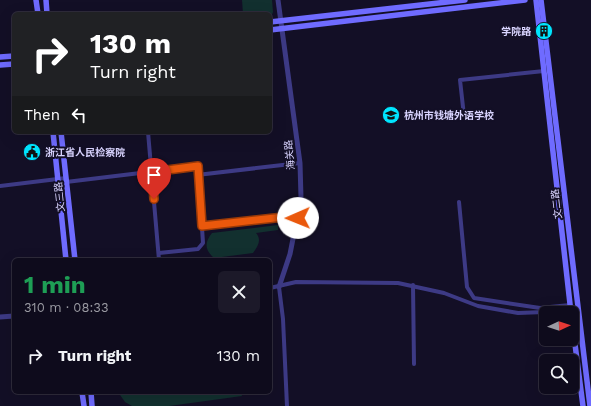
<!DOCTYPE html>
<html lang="en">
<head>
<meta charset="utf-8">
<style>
	:root { --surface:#0e0b1c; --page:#1c1929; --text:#f1f3f6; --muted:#9b9ba3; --line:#2e2b3b }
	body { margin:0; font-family:"Work Sans","Noto Sans SC",sans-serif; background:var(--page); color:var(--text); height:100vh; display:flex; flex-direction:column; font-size:15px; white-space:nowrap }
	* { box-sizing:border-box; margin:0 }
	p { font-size:13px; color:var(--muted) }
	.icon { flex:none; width:22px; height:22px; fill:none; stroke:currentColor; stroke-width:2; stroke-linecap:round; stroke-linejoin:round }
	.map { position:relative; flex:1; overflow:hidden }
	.details { position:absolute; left:12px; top:258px; width:260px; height:136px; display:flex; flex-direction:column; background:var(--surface); border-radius:6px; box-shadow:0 4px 16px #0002,0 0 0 1px var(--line) }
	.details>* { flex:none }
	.hud { position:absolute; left:12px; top:12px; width:260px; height:122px; border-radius:6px; box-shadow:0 4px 16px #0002,0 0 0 1px var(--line); background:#202124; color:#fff; overflow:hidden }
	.needle { width:26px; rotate:87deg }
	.buttons { position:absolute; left:539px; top:306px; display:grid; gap:8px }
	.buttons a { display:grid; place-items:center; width:40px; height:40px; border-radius:6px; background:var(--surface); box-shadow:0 4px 16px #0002,0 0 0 1px var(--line); font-size:20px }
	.pin { position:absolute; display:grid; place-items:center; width:34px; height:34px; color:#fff; margin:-41px -17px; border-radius:50% 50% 50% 0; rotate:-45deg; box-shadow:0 0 4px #0007 }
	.pin .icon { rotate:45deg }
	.me { position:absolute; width:44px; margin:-22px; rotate:269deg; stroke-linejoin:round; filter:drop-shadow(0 0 3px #0008) }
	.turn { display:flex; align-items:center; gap:14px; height:84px; padding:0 12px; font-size:18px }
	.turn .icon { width:52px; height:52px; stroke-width:2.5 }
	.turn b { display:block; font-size:28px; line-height:34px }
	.then { display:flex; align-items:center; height:38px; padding:0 12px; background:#0003; gap:8px; font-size:15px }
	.round { display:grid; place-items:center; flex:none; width:42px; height:42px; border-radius:6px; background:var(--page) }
	.summary { display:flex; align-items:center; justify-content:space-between; height:68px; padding:0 12px }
	h1 { font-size:24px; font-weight:700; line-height:30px; color:#1e9e55 }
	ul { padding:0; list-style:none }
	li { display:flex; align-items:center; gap:12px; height:60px; padding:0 12px }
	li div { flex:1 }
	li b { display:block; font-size:15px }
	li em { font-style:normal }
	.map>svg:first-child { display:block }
	.green { fill:#12302f }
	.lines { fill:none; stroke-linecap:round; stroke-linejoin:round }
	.minor { stroke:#3d3a85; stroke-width:4 }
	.tertiary { stroke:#3d3a85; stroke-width:5 }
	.secondary { stroke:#6f6bff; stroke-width:5.5 }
	.route-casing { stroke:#983908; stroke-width:10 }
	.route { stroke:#ea580c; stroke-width:7 }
	.labels { text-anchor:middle; stroke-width:4; stroke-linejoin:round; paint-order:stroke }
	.poi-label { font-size:10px; font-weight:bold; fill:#d9d4ff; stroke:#130f26; text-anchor:start }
	.street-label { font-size:10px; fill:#d9d4ff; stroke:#130f26 }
</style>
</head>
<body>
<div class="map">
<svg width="591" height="406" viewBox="0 0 591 406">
	<rect width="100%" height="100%" fill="#130f26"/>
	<g class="green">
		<path d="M 242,0 L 272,0 L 273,12 L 271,17 L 270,14 L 243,14 Z"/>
		<path d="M 278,225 L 278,230 L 256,233 C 262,240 258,246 253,253 L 214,258 C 205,250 204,243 212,233 Z"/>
		<path d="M 118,392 L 241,392 L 242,396 L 169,406 L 132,406 L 125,402 Z"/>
	</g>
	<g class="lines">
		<g class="minor">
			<path d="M 464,116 L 460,80 L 544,71"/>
			<path d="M 148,132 L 159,260"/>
			<path d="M 197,175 L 300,163"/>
			<path d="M 66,182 L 198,166 L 203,243 L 198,249 L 159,253"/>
			<path d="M 0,186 L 66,178"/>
			<path d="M 459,202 L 467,287 L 474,298 L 540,308 L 570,305"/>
			<path d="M 202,226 L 293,216 L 298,218"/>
			<path d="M 413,285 L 414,364"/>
			<path d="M 279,287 L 283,319 L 287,406"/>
			<path d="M 270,288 L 296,282 L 398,283 L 444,293 L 478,306 L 518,313 L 571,311"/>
		</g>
		<g class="tertiary">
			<path d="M 278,0 L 300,163 L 301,198 L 290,254 L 279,287"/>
			<path d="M 0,317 L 14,316"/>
		</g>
		<g class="secondary">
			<path d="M 36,0 L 38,14"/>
			<path d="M 46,0 L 47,14"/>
			<path d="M 536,0 L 571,313"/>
			<path d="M 541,0 L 590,406"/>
			<path d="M 270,22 L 465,0"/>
			<path d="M 270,30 L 525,0"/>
			<path d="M 0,57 L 14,56"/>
			<path d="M 0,65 L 14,64"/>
			<path d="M 53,132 L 66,260"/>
			<path d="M 61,132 L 75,260"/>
			<path d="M 572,321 L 583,406"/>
			<path d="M 82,392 L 84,406"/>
			<path d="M 91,392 L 92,406"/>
		</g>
	</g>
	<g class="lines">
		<defs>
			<path id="route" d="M 154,199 L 152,172 L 198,166 L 202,226 L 293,216 L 298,218"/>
		</defs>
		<use href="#route" class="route-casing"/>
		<use href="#route" class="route"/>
	</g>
	<defs>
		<symbol id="building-disc" viewBox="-11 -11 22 22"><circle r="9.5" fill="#00e5ff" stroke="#130f26"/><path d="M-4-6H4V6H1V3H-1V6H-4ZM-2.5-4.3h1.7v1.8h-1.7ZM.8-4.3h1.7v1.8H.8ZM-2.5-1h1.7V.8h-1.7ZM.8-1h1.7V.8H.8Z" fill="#111"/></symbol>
		<symbol id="school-disc" viewBox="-11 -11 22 22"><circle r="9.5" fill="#00e5ff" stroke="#130f26"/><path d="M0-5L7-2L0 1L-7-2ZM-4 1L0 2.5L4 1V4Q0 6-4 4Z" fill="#111"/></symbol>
		<symbol id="civic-disc" viewBox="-11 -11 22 22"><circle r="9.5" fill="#00e5ff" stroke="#130f26"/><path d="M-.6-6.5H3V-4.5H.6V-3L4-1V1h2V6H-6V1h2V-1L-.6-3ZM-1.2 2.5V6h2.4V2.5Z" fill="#111"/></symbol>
	</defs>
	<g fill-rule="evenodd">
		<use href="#building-disc" x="534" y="21" width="20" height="20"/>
		<use href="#school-disc" x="381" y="105" width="20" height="20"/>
		<use href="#civic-disc" x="22" y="142" width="20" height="20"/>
	</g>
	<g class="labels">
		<g class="poi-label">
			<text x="531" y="35" text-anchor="end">学院路</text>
			<text x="404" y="119">杭州市钱塘外语学校</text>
			<text x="45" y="156">浙江省人民检察院</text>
		</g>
		<g class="street-label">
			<text transform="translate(289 155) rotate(-96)" y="4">海关路</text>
			<text transform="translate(59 197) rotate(-96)" y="4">文三路</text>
			<text transform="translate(556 204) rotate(-97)" y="4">文二路</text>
		</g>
	</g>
</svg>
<div class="buttons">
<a><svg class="needle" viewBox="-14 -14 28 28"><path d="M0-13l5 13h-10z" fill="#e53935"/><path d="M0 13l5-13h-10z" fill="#9b9ba3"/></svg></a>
<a><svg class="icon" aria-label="search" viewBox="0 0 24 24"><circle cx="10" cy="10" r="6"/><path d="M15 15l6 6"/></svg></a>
</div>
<div class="pin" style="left:154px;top:199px;background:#d93025"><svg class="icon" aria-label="arrive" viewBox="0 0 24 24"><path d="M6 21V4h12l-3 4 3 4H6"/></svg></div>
<svg class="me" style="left:298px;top:218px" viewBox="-20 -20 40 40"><circle r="19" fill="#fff"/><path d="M0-13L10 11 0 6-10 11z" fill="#ea580c"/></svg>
<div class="hud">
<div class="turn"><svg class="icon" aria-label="right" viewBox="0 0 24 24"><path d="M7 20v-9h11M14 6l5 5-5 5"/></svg><div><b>130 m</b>Turn right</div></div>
<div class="then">Then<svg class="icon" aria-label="left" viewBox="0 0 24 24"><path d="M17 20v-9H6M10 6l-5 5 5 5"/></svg></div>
</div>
<section class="details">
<div class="summary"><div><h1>1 min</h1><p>310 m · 08:33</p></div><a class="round"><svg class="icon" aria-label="close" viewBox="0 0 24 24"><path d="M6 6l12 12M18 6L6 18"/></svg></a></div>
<ul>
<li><svg class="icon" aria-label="right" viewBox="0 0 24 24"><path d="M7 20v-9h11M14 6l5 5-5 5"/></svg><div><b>Turn right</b></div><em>130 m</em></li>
</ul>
</section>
</div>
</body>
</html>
